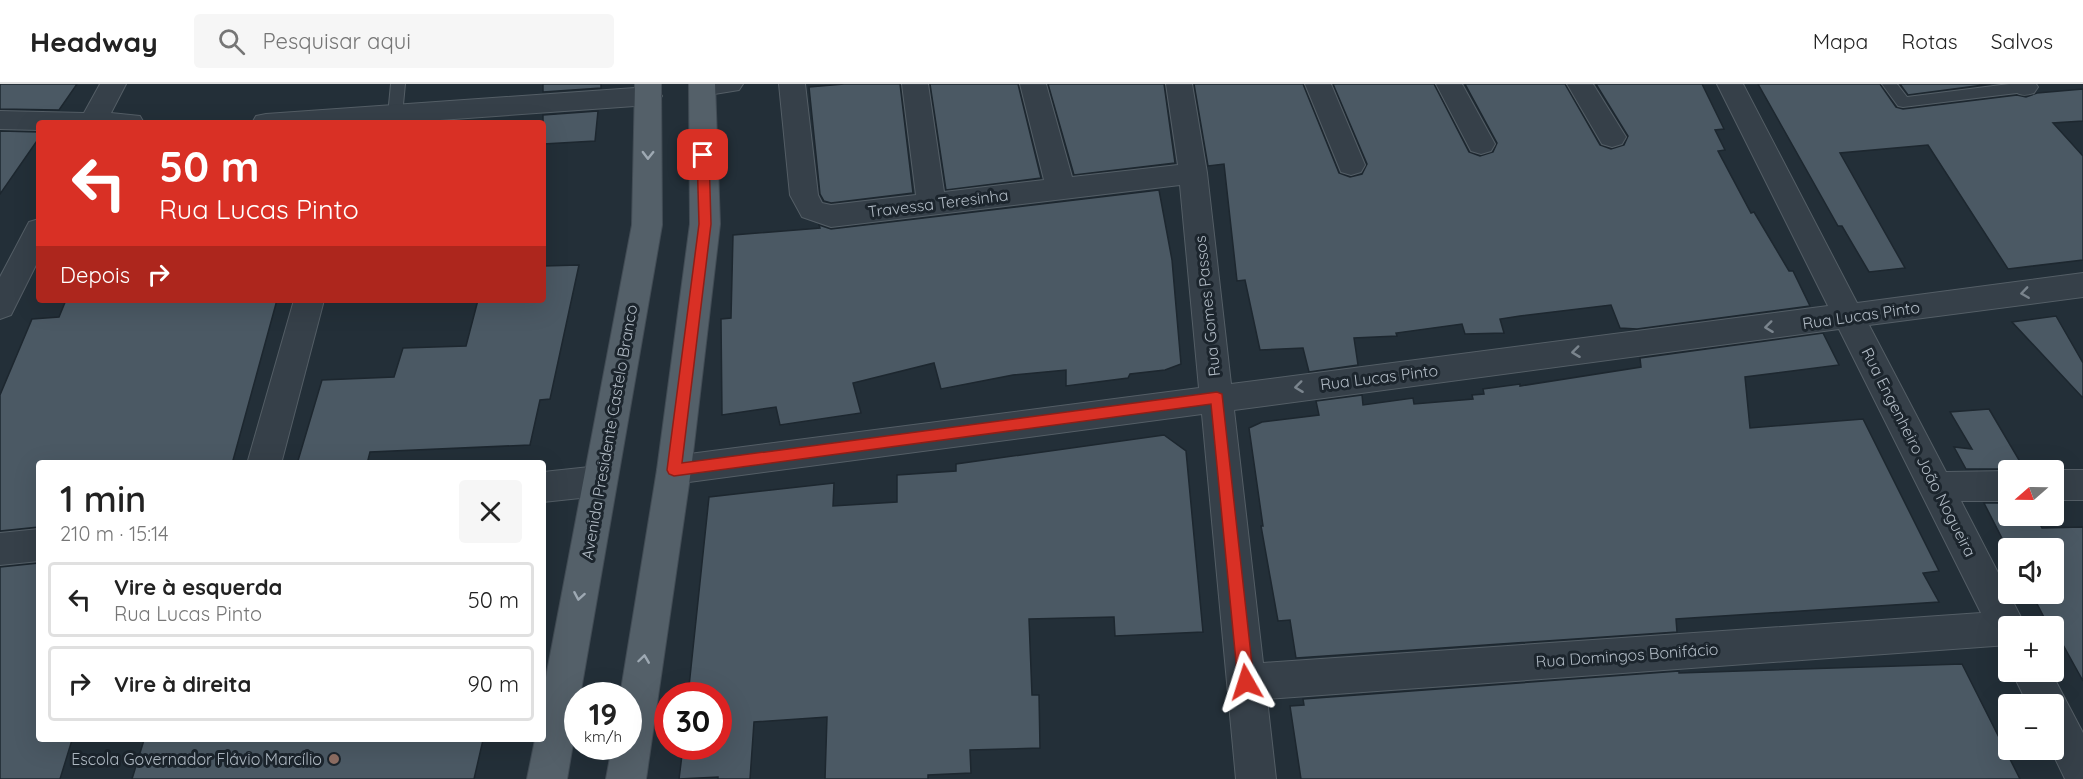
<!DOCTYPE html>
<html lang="pt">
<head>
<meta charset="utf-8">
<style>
	:root { --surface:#fff; --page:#f6f6f6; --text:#222; --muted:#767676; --line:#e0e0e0 }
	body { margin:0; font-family:Quicksand,sans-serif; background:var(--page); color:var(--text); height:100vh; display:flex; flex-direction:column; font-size:22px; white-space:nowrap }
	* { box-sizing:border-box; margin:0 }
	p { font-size:20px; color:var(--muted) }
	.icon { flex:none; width:33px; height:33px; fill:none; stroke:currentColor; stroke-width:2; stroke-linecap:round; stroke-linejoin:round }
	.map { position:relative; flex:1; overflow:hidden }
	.side { position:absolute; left:36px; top:376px; width:510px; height:282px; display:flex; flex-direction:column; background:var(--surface); border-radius:6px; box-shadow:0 6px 24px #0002 }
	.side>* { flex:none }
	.guide { position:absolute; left:36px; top:36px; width:510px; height:183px; border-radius:6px; box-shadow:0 6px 24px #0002; background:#d93025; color:#fff; overflow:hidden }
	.needle { width:39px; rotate:250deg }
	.tools { position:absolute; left:1998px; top:376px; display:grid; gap:12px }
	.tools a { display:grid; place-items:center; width:66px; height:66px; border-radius:6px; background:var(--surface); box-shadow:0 6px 24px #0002; font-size:30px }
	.speed { position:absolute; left:564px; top:598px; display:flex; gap:12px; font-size:30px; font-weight:700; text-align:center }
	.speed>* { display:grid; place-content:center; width:78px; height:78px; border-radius:50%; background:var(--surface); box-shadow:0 6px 24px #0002; line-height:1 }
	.speed small { font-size:15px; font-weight:400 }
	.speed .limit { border:9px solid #d22; background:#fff; color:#111 }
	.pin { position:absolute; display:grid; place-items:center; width:51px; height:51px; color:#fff; margin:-26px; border-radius:12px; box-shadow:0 3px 9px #0006 }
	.me { position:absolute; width:66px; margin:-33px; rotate:354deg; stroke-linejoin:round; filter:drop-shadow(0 0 4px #0008) }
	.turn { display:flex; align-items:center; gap:21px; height:126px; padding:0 24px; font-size:27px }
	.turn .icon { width:78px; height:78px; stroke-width:2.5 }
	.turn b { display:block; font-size:42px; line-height:51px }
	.then { display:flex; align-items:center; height:57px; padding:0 24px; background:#0003; gap:12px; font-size:22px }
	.round { display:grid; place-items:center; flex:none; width:63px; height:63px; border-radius:6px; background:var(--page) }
	.head { display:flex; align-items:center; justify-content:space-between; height:102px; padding:0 24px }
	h1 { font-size:36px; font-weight:600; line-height:45px }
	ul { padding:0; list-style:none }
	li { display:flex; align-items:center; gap:18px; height:75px; margin:0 12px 9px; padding:0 12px; border:3px solid var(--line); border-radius:6px }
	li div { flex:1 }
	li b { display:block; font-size:22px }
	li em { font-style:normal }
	header { display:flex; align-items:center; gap:36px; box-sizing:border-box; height:84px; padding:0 30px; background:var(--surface); border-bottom:2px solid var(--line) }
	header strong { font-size:28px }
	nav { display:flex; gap:33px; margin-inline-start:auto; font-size:21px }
	.search { width:420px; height:54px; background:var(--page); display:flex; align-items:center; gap:15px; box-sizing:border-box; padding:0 21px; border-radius:6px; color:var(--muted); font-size:22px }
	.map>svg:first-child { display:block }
	.building { fill:#4b5964; stroke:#1d272f; stroke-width:1.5 }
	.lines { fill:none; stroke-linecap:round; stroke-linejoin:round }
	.lane-casing { stroke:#545e66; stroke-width:2 }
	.street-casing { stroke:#545e66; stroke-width:2 }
	.primary-casing { stroke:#424c55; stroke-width:2 }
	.lane { fill:#364049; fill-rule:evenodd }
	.street { fill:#364049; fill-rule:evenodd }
	.primary { fill:#546069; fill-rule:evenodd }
	.oneway { stroke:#9ea9b3 }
	.oneway2 { stroke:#7a848d }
	.route { fill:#d93025; stroke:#8d1f18; stroke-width:1.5 }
	.education-dot { fill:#8d6e63; stroke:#1c252d; stroke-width:2 }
	.labels { text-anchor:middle; stroke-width:6; stroke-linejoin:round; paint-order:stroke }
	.street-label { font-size:16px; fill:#b1bbc5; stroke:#1c252d }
	.poi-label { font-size:16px; fill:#b1bbc5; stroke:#1c252d; text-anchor:end }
</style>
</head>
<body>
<header>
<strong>Headway</strong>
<div class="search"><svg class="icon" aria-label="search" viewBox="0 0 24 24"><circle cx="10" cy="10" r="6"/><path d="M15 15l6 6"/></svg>Pesquisar aqui</div>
<nav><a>Mapa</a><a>Rotas</a><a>Salvos</a></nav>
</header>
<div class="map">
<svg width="2083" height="695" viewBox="0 0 2083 695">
	<rect width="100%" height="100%" fill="#232f38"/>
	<g class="building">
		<path d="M 0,0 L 77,0 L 59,26 L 0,25 Z"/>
		<path d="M 543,0 L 601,0 L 601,4 L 543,8 Z"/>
		<path d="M 844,0 L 900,0 L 913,109 L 831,119 L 824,117 L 820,110 L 809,3 Z"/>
		<path d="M 930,0 L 1018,0 L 1041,94 L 946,106 Z"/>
		<path d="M 1048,0 L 1164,0 L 1175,79 L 1074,91 Z"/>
		<path d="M 1194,0 L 1303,0 L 1339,89 L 1350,93 L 1362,90 L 1367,80 L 1333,0 L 1434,0 L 1469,68 L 1480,72 L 1493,68 L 1497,59 L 1465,0 L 1565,0 L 1600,61 L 1611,65 L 1624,61 L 1628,52 L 1596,0 L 1702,0 L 1724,45 L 1715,46 L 1725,66 L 1718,67 L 1751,129 L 1754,128 L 1789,187 L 1793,187 L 1810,222 L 1637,245 L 1620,244 L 1611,221 L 1520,232 L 1500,235 L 1504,249 L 1465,250 L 1462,240 L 1396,249 L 1397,252 L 1354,254 L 1358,281 L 1309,288 L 1303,264 L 1260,266 L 1245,196 L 1237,197 L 1224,80 L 1208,82 Z"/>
		<path d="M 1758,0 L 1880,0 L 1896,23 L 1903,25 L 2017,11 L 2026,13 L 2037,9 L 2083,5 L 2083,37 L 2053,39 L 2083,72 L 2083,176 L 2008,185 L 1928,61 L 1840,69 L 1905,184 L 1869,188 L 1842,142 L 1838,142 Z"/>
		<path d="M 1900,0 L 1991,0 L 1908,11 Z"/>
		<path d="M 598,27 L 595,57 L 543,60 L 543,31 Z"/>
		<path d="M 0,47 L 39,48 L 39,54 L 0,110 Z"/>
		<path d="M 1159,106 L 1172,176 L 1181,280 L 1165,286 L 1130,290 L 1128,294 L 1066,302 L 1066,286 L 1013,291 L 941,305 L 934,279 L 853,299 L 861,329 L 780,341 L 776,323 L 722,331 L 721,235 L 731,234 L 733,151 L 820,144 L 819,141 L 831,145 Z"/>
		<path d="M 579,181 L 550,315 L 540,316 L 530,361 L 370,368 L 367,380 L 297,380 L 322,296 L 394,293 L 403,264 L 466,262 L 478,216 L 543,216 L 543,182 Z"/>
		<path d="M 66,216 L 277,216 L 232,380 L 39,380 L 39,443 L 0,447 L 0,311 L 32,235 L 59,233 Z"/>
		<path d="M 2056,232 L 2083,279 L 2083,314 L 2012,238 Z"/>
		<path d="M 1823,249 L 1839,281 L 1745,293 L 1750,344 L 1863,335 L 1939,487 L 1923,489 L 1939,518 L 1676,535 L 1677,548 L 1296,574 L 1290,536 L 1278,537 L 1261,442 L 1263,442 L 1249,344 L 1262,338 L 1319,331 L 1316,317 L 1362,311 L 1363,321 L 1413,314 L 1414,320 L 1473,315 L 1472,311 L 1484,310 L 1483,305 L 1520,300 L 1520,302 L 1641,283 L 1640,274 Z"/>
		<path d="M 1989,325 L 2022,381 L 2007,382 L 2009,385 L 1966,385 L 1954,363 L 1972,365 L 1950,328 Z"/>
		<path d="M 1164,351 L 1186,367 L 1203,548 L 1115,552 L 1114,533 L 1029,535 L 1032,611 L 1039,611 L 1040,664 L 970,666 L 971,689 L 928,691 L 928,695 L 825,695 L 827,633 L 754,638 L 750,695 L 718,695 L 718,693 L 679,695 L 683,663 L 718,663 L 718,612 L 688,612 L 709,413 L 834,399 L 833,422 L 897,418 L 897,391 L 956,387 L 956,380 Z"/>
		<path d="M 1984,419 L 2008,419 L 2008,432 L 2036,432 L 2042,444 L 2083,443 L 2083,597 L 2057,550 L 2054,550 L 2054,543 L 2049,543 L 2032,510 L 2054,510 L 2054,465 L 2008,466 Z"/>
		<path d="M 39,479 L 39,656 L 72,656 L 60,695 L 0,695 L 0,483 Z"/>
		<path d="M 1962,580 L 2020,695 L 1301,695 L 1290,622 L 1304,621 L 1303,615 L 1679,587 L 1679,589 Z"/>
		<path d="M 144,656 L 483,656 L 474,695 L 132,695 Z"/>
	</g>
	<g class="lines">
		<defs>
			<g id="lane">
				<path d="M 391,0 L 405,0 L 402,31 L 395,36 L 388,31 Z"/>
				<path d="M 1882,0 L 1897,0 L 1907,13 L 2009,0 L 2030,0 L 2032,3 L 2025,8 L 1903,23 L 1898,22 Z"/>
			</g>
			<g id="street">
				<path d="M 100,0 L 126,0 L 111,29 L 140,32 L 144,39 L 39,39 L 39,46 L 0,45 L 0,27 L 84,29 Z"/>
				<path d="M 691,0 L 743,0 L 739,6 L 702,12 L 693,9 L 689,3 Z"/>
				<path d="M 779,0 L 805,0 L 818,111 L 822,119 L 831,121 L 916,111 L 902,0 L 928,0 L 944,108 L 1044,96 L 1020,0 L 1046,0 L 1072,93 L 1178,81 L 1166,0 L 1192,0 L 1207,89 L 1231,300 L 1828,222 L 1717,0 L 1743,0 L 1857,219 L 2083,189 L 2083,213 L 1869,241 L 1946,388 L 2008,387 L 2008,417 L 1961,417 L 2026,543 L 2008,543 L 2008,561 L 1267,615 L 1276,695 L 1236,695 L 1202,330 L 674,400 L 662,396 L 657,386 L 662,376 L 674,372 L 1199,304 L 1180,101 L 831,143 L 802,133 L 790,111 ZM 1839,245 L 1981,529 L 1263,579 L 1234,326 Z"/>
				<path d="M 1305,0 L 1331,0 L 1365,81 L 1361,88 L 1351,91 L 1341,88 Z"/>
				<path d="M 1436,0 L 1462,0 L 1495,60 L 1491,67 L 1481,70 L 1471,67 Z"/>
				<path d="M 1567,0 L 1593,0 L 1626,53 L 1622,60 L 1612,63 L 1602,60 Z"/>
				<path d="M 2009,0 L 2036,0 L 2038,3 L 2034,9 C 2022,13 2016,11 2009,0 Z"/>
				<path d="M 649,3 L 658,6 L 662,12 L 658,18 L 649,21 L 398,39 L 252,39 L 256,32 L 266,30 Z"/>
				<path d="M 39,135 L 39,175 L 11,231 L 0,235 L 0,193 L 29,138 Z"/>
				<path d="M 294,216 L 324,216 L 281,380 L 247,380 Z"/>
				<path d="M 599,382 L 611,387 L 616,397 L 611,407 L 599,412 L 543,418 L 543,388 Z"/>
				<path d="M 2054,386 L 2083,386 L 2083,416 L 2054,416 L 2052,387 Z"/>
				<path d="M 39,445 L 39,477 L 0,481 L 0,449 Z"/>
				<path d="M 2012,588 L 2051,588 L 2083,649 L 2083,695 L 2065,695 L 2051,666 L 2054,666 L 2054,621 L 2028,621 Z"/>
			</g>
			<g id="primary">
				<path d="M 635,0 L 661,0 L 662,141 L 580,612 L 578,612 L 578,630 L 567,695 L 527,695 L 535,656 L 543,656 L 543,609 L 632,141 Z"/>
				<path d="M 689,0 L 715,0 L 720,140 L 691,386 L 646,695 L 606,695 L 612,663 L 628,663 L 628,612 L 620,612 L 657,386 L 690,140 Z"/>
			</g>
		</defs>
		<use href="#lane" class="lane-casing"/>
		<use href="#street" class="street-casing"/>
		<use href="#primary" class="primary-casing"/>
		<use href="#lane" class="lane"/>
		<use href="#street" class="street"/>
		<use href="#primary" class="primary"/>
	</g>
	<defs><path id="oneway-chevron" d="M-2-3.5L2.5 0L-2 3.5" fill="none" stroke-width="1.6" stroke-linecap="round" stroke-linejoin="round" transform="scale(1.5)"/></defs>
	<g class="oneway">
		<use href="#oneway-chevron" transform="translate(648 71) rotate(91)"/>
		<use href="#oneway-chevron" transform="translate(579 512) rotate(100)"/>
		<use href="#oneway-chevron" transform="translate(644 575) rotate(-82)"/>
	</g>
	<g class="oneway2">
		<use href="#oneway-chevron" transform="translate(2025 209) rotate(172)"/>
		<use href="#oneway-chevron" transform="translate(1769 243) rotate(173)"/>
		<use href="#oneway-chevron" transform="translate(1576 268) rotate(173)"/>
		<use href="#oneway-chevron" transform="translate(1299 303) rotate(173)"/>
	</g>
	<path class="route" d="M 703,67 L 709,71 L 711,140 L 682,379 L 1217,308 L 1222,310 L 1254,598 L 1251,603 L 1246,605 L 1240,603 L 1238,598 L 1211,320 L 674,392 L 669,390 L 667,386 L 699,140 L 697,71 Z"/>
	<circle class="education-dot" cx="334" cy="675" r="6"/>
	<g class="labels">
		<g class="street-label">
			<text transform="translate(938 119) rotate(-7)" y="6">Travessa Teresinha</text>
			<text transform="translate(1207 222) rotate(-96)" y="6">Rua Gomes Passos</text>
			<text transform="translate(1861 231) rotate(-8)" y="6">Rua Lucas Pinto</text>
			<text transform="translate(1379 293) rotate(-7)" y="6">Rua Lucas Pinto</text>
			<text transform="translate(609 348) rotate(-80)" y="6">Avenida Presidente Castelo Branco</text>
			<text transform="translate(1919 368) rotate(63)" y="6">Rua Engenheiro João Nogueira</text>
			<text transform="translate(1627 571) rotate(-4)" y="6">Rua Domingos Bonifácio</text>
		</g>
		<g class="poi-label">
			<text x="322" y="681">Escola Governador Flávio Marcílio</text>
		</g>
	</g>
</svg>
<div class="tools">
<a><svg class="needle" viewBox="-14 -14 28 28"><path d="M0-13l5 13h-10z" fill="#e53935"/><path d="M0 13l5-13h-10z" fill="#767676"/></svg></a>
<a><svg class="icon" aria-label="sound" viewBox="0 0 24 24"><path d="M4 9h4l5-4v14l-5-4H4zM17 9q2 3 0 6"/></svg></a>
<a>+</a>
<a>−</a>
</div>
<div class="speed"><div>19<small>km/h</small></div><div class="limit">30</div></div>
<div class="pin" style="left:703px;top:71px;background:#d93025"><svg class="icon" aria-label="arrive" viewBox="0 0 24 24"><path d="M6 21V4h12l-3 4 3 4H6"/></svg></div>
<svg class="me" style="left:1246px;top:598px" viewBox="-20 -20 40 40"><path d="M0-17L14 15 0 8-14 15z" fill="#d93025" stroke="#fff" stroke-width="4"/></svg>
<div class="guide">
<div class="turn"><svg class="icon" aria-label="left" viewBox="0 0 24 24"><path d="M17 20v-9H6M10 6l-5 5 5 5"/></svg><div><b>50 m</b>Rua Lucas Pinto</div></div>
<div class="then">Depois<svg class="icon" aria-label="right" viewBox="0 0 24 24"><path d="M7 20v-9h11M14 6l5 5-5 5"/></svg></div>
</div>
<section class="side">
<div class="head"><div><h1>1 min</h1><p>210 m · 15:14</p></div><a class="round"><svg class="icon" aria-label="close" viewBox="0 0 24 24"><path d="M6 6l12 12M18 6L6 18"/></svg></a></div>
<ul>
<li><svg class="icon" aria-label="left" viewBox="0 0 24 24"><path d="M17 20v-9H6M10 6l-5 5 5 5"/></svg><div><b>Vire à esquerda</b><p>Rua Lucas Pinto</p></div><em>50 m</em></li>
<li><svg class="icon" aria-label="right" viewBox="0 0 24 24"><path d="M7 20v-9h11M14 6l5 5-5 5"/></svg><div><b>Vire à direita</b></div><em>90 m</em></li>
</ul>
</section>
</div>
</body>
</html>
